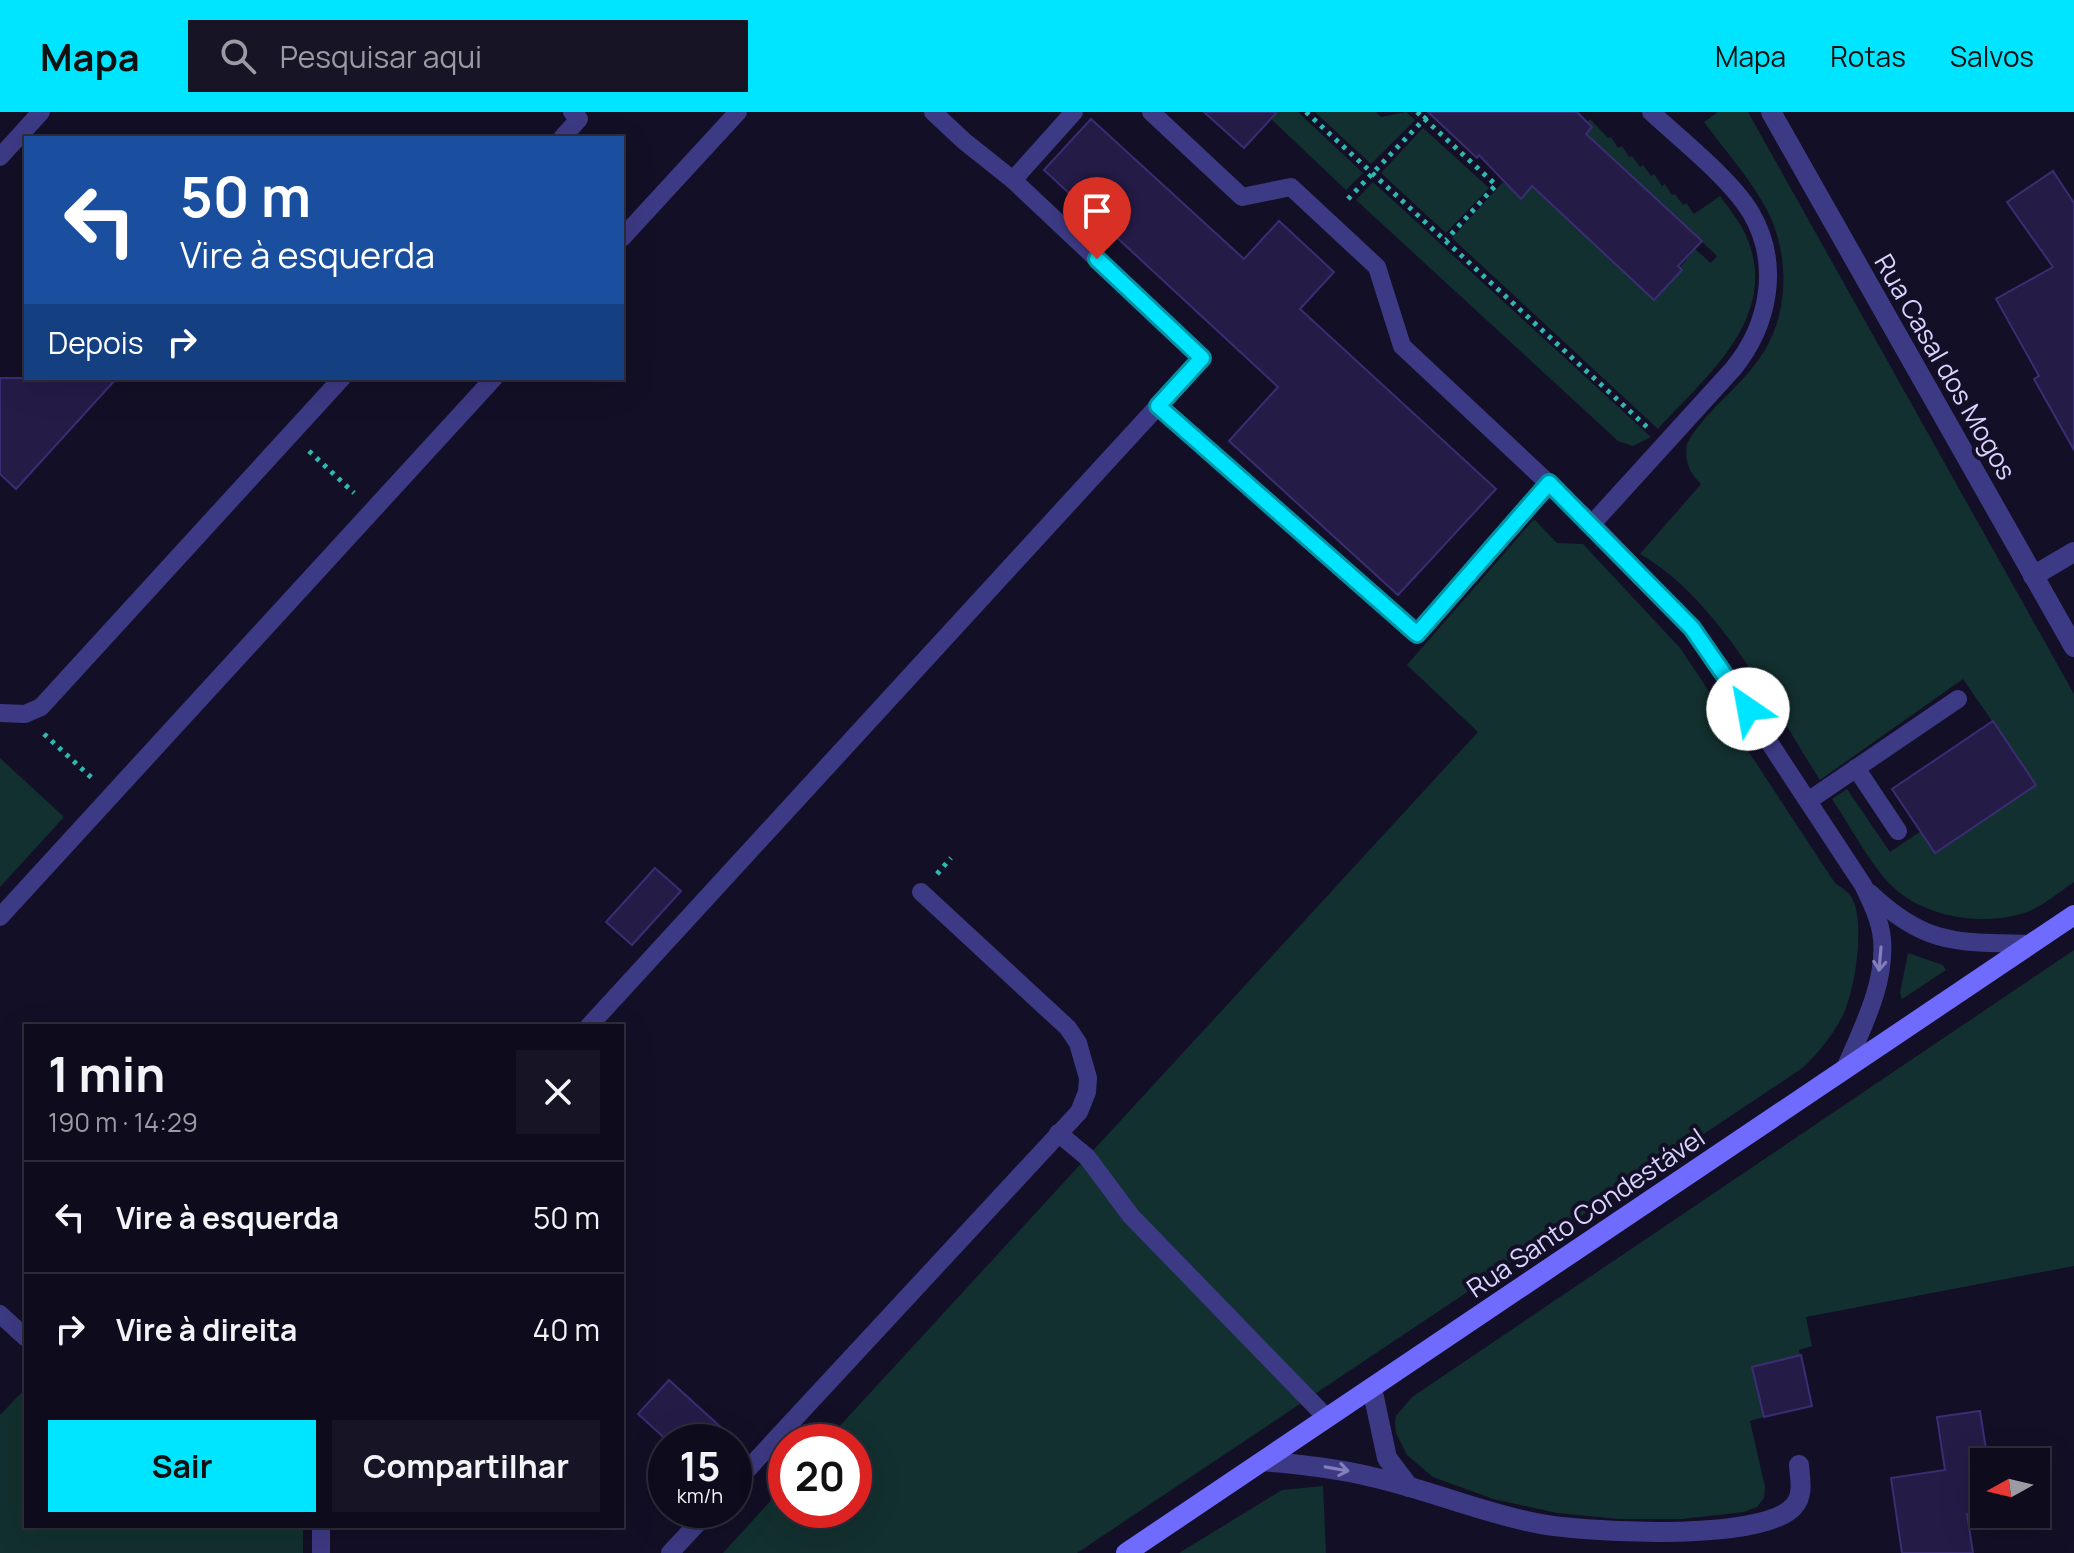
<!DOCTYPE html>
<html lang="pt">
<head>
<meta charset="utf-8">
<style>
	:root { --surface:#0e0b1c; --page:#171425; --text:#f1f3f6; --muted:#9b9ba3; --line:#2e2b3b; --accent:#00e5ff }
	body { margin:0; font-family:Manrope,sans-serif; background:var(--page); color:var(--text); height:100vh; display:flex; flex-direction:column; font-size:30px; white-space:nowrap }
	* { box-sizing:border-box; margin:0 }
	p { font-size:26px; color:var(--muted) }
	.icon { flex:none; width:44px; height:44px; fill:none; stroke:currentColor; stroke-width:2; stroke-linecap:round; stroke-linejoin:round }
	.map { position:relative; flex:1; overflow:hidden }
	.side { position:absolute; left:24px; top:912px; width:600px; height:504px; display:flex; flex-direction:column; background:var(--surface); border-radius:0px; box-shadow:0 8px 32px #0002,0 0 0 2px var(--line) }
	.side>* { flex:none }
	.top-card { position:absolute; left:24px; top:24px; width:600px; height:244px; border-radius:0px; box-shadow:0 8px 32px #0002,0 0 0 2px var(--line); background:#1a4fa0; color:#fff; overflow:hidden }
	.needle { width:52px; rotate:262deg }
	.buttons { position:absolute; left:1970px; top:1336px; display:grid; gap:16px }
	.buttons a { display:grid; place-items:center; width:80px; height:80px; border-radius:0px; background:var(--surface); box-shadow:0 8px 32px #0002,0 0 0 2px var(--line); font-size:40px }
	.speed { position:absolute; left:648px; top:1312px; display:flex; gap:16px; font-size:40px; font-weight:700; text-align:center }
	.speed>* { display:grid; place-content:center; width:104px; height:104px; border-radius:50%; background:var(--surface); box-shadow:0 8px 32px #0002,0 0 0 2px var(--line); line-height:1 }
	.speed small { font-size:20px; font-weight:400 }
	.speed .limit { border:12px solid #d22; background:#fff; color:#111 }
	.pin { position:absolute; display:grid; place-items:center; width:68px; height:68px; color:#fff; margin:-82px -34px; border-radius:50% 50% 50% 0; rotate:-45deg; box-shadow:0 0 8px #0007 }
	.pin .icon { rotate:45deg }
	.me { position:absolute; width:88px; margin:-44px; rotate:327deg; stroke-linejoin:round; filter:drop-shadow(0 0 6px #0008) }
	.turn { display:flex; align-items:center; gap:28px; height:168px; padding:0 24px; font-size:36px }
	.turn .icon { width:104px; height:104px; stroke-width:2.5 }
	.turn b { display:block; font-size:56px; line-height:68px }
	.then { display:flex; align-items:center; height:76px; padding:0 24px; background:#0003; gap:16px; font-size:30px }
	.round { display:grid; place-items:center; flex:none; width:84px; height:84px; border-radius:0px; background:var(--page) }
	.overview { display:flex; align-items:center; justify-content:space-between; height:136px; padding:0 24px }
	h1 { font-size:48px; font-weight:700; line-height:60px }
	.button { display:flex; gap:16px; margin-top:auto; padding:16px 24px }
	.button a { flex:1; height:92px; border-radius:0px; background:var(--accent); color:#111; font-size:32px; font-weight:700; line-height:92px; text-align:center }
	.button a+a { background:var(--page); color:var(--text) }
	ul { padding:0; list-style:none }
	li { display:flex; align-items:center; gap:24px; height:112px; padding:0 24px; border-top:2px solid var(--line) }
	li div { flex:1 }
	li b { display:block; font-size:30px }
	li em { font-style:normal }
	header { display:flex; align-items:center; gap:48px; box-sizing:border-box; height:112px; padding:0 40px; background:var(--accent); color:#111 }
	header strong { font-size:38px }
	nav { display:flex; gap:44px; margin-inline-start:auto; font-size:28px }
	.search { width:560px; height:72px; background:var(--page); display:flex; align-items:center; gap:20px; box-sizing:border-box; padding:0 28px; border-radius:0px; color:var(--muted); font-size:30px }
	.map>svg:first-child { display:block }
	.green { fill:#12302f }
	.building { fill:#241b47; stroke:#3b2d73; stroke-width:2 }
	.lines { fill:none; stroke-linecap:round; stroke-linejoin:round }
	.path { stroke:#2fb8b0; stroke-width:5; stroke-dasharray:4 6; stroke-linecap:butt }
	.lane { stroke:#3d3a85; stroke-width:18 }
	.street { stroke:#3d3a85; stroke-width:20 }
	.secondary { stroke:#6f6bff; stroke-width:20 }
	.oneway { stroke:#837fbc }
	.route-casing { stroke:#0095a6; stroke-width:20 }
	.route { stroke:#00e5ff; stroke-width:14 }
	.labels { text-anchor:middle; stroke-width:8; stroke-linejoin:round; paint-order:stroke }
	.street-label { font-size:26px; fill:#d9d4ff; stroke:#130f26 }
</style>
</head>
<body>
<header>
<strong>Mapa</strong>
<div class="search"><svg class="icon" aria-label="search" viewBox="0 0 24 24"><circle cx="10" cy="10" r="6"/><path d="M15 15l6 6"/></svg>Pesquisar aqui</div>
<nav><a>Mapa</a><a>Rotas</a><a>Salvos</a></nav>
</header>
<div class="map">
<svg width="2074" height="1441" viewBox="0 0 2074 1441">
	<rect width="100%" height="100%" fill="#130f26"/>
	<g class="green">
		<path d="M 1253,0 L 1298,0 L 1363,61 L 1346,78 L 1271,7 L 1266,12 Z"/>
		<path d="M 1315,0 L 1376,0 L 1381,5 L 1406,0 L 1415,8 L 1371,52 Z"/>
		<path d="M 1718,0 L 1748,0 L 2074,582 L 2074,770 C 2059,780 2043,794 2027,800 C 1985,815 1925,806 1892,774 C 1871,754 1849,712 1832,687 L 1847,677 L 1890,740 L 1921,719 L 1936,741 L 2036,673 L 1963,567 L 1820,668 C 1773,595 1717,485 1640,442 L 1701,372 C 1689,361 1684,348 1687,332 C 1704,300 1738,277 1759,247 C 1788,207 1790,151 1771,106 C 1755,72 1726,40 1704,10 Z"/>
		<path d="M 1590,7 L 1608,26 L 1611,25 L 1618,36 L 1622,34 L 1629,45 L 1632,44 L 1640,55 L 1643,53 L 1651,64 L 1654,62 L 1662,74 L 1665,72 L 1672,83 L 1675,82 L 1683,93 L 1686,91 L 1694,102 L 1720,84 C 1730,98 1741,111 1747,126 C 1780,206 1706,264 1658,317 L 1452,126 L 1503,70 L 1521,86 L 1532,74 L 1654,187 L 1695,137 L 1711,151 L 1717,144 L 1586,22 L 1592,15 L 1587,10 Z"/>
		<path d="M 1423,16 L 1489,76 L 1446,121 L 1381,61 Z"/>
		<path d="M 1373,70 L 1651,325 L 1633,334 L 1618,329 L 1356,88 Z"/>
		<path d="M 1534,407 L 1557,431 L 1583,432 L 1681,537 L 1835,771 C 1839,774 1846,778 1850,783 C 1867,805 1855,881 1842,905 C 1832,924 1819,940 1804,955 L 1077,1441 L 723,1441 L 786,1372 L 786,1398 L 854,1398 L 854,1330 L 825,1330 L 1478,620 L 1407,553 Z"/>
		<path d="M 0,646 L 64,705 L 0,775 Z"/>
		<path d="M 2074,838 L 2074,1154 L 1806,1205 L 1812,1234 L 1799,1238 L 1800,1243 L 1752,1255 L 1764,1305 L 1750,1309 L 1765,1375 L 1764,1386 L 1757,1395 L 1744,1400 L 1682,1407 L 1619,1407 L 1557,1401 L 1493,1387 L 1433,1365 L 1407,1343 L 1396,1321 L 1395,1310 L 1396,1304 L 1412,1285 Z"/>
		<path d="M 1908,841 L 1943,853 L 1946,858 L 1902,887 L 1900,881 Z"/>
		<path d="M 26,1276 L 26,1414 L 303,1414 L 303,1441 L 0,1441 L 0,1303 Z"/>
		<path d="M 1323,1374 L 1326,1441 L 1179,1441 L 1282,1378 Z"/>
	</g>
	<g class="building">
		<path d="M 1204,0 L 1277,0 L 1244,36 Z"/>
		<path d="M 1428,0 L 1577,0 L 1592,15 L 1586,22 L 1702,129 L 1678,154 L 1682,158 L 1654,188 L 1532,74 L 1521,87 L 1479,43 L 1477,46 Z"/>
		<path d="M 1091,7 L 1244,147 L 1279,109 L 1334,160 L 1300,197 L 1496,377 L 1398,483 L 1229,329 L 1278,275 L 1044,58 Z"/>
		<path d="M 2053,59 L 2074,91 L 2074,338 L 2034,267 L 2039,264 L 1996,187 L 2053,155 L 2007,90 Z"/>
		<path d="M 0,266 L 117,266 L 16,377 L 0,362 Z"/>
		<path d="M 1993,609 L 2036,673 L 1935,741 L 1892,677 Z"/>
		<path d="M 655,756 L 681,779 L 632,833 L 606,810 Z"/>
		<path d="M 1801,1243 L 1812,1294 L 1764,1305 L 1752,1255 Z"/>
		<path d="M 669,1268 L 737,1330 L 669,1330 L 638,1302 Z"/>
		<path d="M 1980,1299 L 1988,1350 L 1984,1350 L 1984,1399 L 1967,1402 L 1973,1441 L 1902,1441 L 1891,1366 L 1945,1358 L 1937,1305 Z"/>
	</g>
	<g class="lines">
		<g class="path">
			<path d="M 1306,0 L 1647,315"/>
			<path d="M 1417,0 L 1496,73 L 1446,128"/>
			<path d="M 1348,87 L 1430,1"/>
			<path d="M 309,339 L 354,381"/>
			<path d="M 44,622 L 93,667"/>
			<path d="M 937,762 L 951,746"/>
		</g>
		<g class="lane">
			<path d="M 1151,0 L 1242,85 L 1291,75 L 1377,155 L 1402,234 L 1592,412 L 1692,516 L 1717,551 L 1863,773 C 1871,790 1880,807 1882,827 C 1886,873 1861,918 1844,959"/>
			<path d="M 562,26 L 579,7 L 572,0"/>
			<path d="M 0,45 L 41,0"/>
			<path d="M 1013,68 L 1074,0"/>
			<path d="M 622,126 L 738,0"/>
			<path d="M 1158,294 L 1417,522 L 1549,371"/>
			<path d="M 1592,412 L 1733,257 C 1769,213 1781,152 1751,101 C 1732,68 1680,27 1651,0"/>
			<path d="M 0,601 L 25,602 L 41,595 L 342,266"/>
			<path d="M 1856,656 L 1898,719"/>
			<path d="M 1808,689 L 1958,587"/>
			<path d="M 1870,781 C 1927,835 1959,830 2032,832"/>
			<path d="M 0,805 L 494,266"/>
			<path d="M 589,914 L 1202,246 L 1013,68 L 964,29 L 933,0"/>
			<path d="M 1058,1021 L 1087,1045 L 1131,1104 L 1327,1306"/>
			<path d="M 0,1202 L 26,1226"/>
			<path d="M 734,1372 L 1079,1000 L 1087,980 L 1088,966 L 1078,931 L 1068,916 L 921,780"/>
			<path d="M 321,1414 L 321,1441"/>
			<path d="M 670,1441 L 710,1398"/>
		</g>
		<g class="street">
			<path d="M 1771,0 L 2074,535"/>
			<path d="M 2033,464 L 2074,440"/>
			<path d="M 1372,1276 L 1387,1346 L 1409,1375"/>
			<path d="M 1264,1349 C 1300,1353 1336,1356 1372,1365 C 1426,1377 1477,1399 1531,1410 C 1578,1421 1763,1431 1794,1394 C 1804,1383 1800,1367 1799,1353"/>
		</g>
		<path class="secondary" d="M 1126,1441 L 2074,803"/>
	</g>
	<defs><path id="oneway-shaft" d="M-6 0H5M1.5-3L5.5 0L1.5 3" fill="none" stroke-width="1.6" stroke-linecap="round" stroke-linejoin="round" transform="scale(2)"/></defs>
	<g class="oneway">
		<use href="#oneway-shaft" transform="translate(1880 847) rotate(95)"/>
		<use href="#oneway-shaft" transform="translate(1337 1357) rotate(10)"/>
	</g>
	<g class="lines">
		<defs>
			<path id="route" d="M 1097,147 L 1202,246 L 1158,294 L 1417,522 L 1549,371 L 1692,516 L 1748,597"/>
		</defs>
		<use href="#route" class="route-casing"/>
		<use href="#route" class="route"/>
	</g>
	<g class="labels">
		<g class="street-label">
			<text transform="translate(1945 255) rotate(60)" y="9">Rua Casal dos Mogos</text>
			<text transform="translate(1586 1101) rotate(-34)" y="9">Rua Santo Condestável</text>
		</g>
	</g>
</svg>
<div class="buttons">
<a><svg class="needle" viewBox="-14 -14 28 28"><path d="M0-13l5 13h-10z" fill="#e53935"/><path d="M0 13l5-13h-10z" fill="#9b9ba3"/></svg></a>
</div>
<div class="speed"><div>15<small>km/h</small></div><div class="limit">20</div></div>
<div class="pin" style="left:1097px;top:147px;background:#d93025"><svg class="icon" aria-label="arrive" viewBox="0 0 24 24"><path d="M6 21V4h12l-3 4 3 4H6"/></svg></div>
<svg class="me" style="left:1748px;top:597px" viewBox="-20 -20 40 40"><circle r="19" fill="#fff"/><path d="M0-13L10 11 0 6-10 11z" fill="#00e5ff"/></svg>
<div class="top-card">
<div class="turn"><svg class="icon" aria-label="left" viewBox="0 0 24 24"><path d="M17 20v-9H6M10 6l-5 5 5 5"/></svg><div><b>50 m</b>Vire à esquerda</div></div>
<div class="then">Depois<svg class="icon" aria-label="right" viewBox="0 0 24 24"><path d="M7 20v-9h11M14 6l5 5-5 5"/></svg></div>
</div>
<section class="side">
<div class="overview"><div><h1>1 min</h1><p>190 m · 14:29</p></div><a class="round"><svg class="icon" aria-label="close" viewBox="0 0 24 24"><path d="M6 6l12 12M18 6L6 18"/></svg></a></div>
<ul>
<li><svg class="icon" aria-label="left" viewBox="0 0 24 24"><path d="M17 20v-9H6M10 6l-5 5 5 5"/></svg><div><b>Vire à esquerda</b></div><em>50 m</em></li>
<li><svg class="icon" aria-label="right" viewBox="0 0 24 24"><path d="M7 20v-9h11M14 6l5 5-5 5"/></svg><div><b>Vire à direita</b></div><em>40 m</em></li>
</ul>
<div class="button"><a>Sair</a><a>Compartilhar</a></div>
</section>
</div>
</body>
</html>
